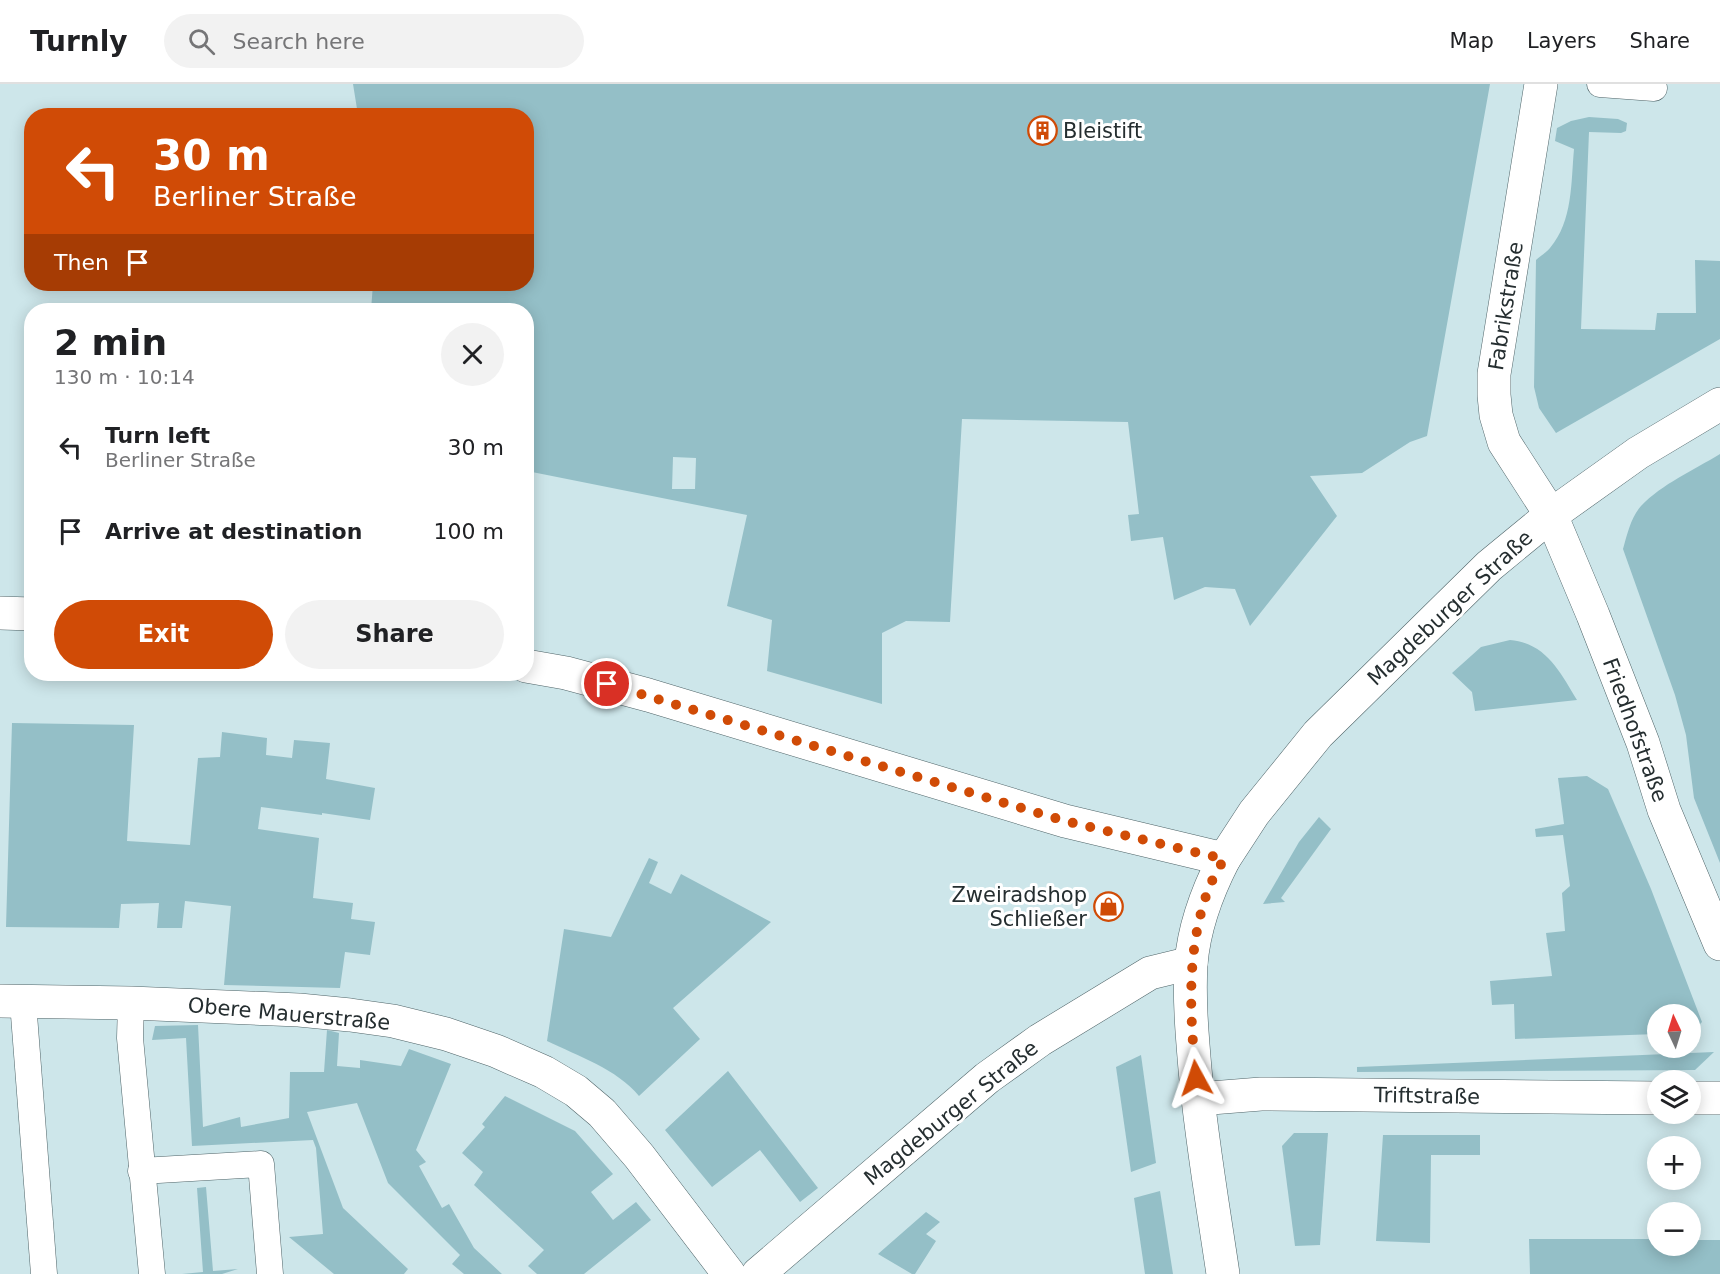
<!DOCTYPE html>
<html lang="en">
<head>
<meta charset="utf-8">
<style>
	:root { --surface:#fff; --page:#f2f2f2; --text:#202124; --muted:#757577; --line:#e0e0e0; --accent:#d04b06 }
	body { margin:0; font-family:"DejaVu Sans",sans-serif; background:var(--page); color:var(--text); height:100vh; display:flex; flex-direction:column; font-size:22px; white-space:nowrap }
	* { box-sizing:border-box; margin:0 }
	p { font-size:20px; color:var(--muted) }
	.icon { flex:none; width:33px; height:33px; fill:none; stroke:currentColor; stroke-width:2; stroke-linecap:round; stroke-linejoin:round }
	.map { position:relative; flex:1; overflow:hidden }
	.details { position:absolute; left:24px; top:219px; width:510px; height:378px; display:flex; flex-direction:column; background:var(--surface); border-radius:24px; box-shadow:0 3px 15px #0003 }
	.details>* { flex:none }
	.banner { position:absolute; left:24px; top:24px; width:510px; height:183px; border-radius:24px; box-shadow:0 3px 15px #0003; background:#d04b06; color:#fff; overflow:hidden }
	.needle { width:39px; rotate:356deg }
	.tools { position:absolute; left:1647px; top:920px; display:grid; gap:12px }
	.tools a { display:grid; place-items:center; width:54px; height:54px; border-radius:50%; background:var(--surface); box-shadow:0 3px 15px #0003; font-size:30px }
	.pin { position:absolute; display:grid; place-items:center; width:51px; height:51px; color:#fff; margin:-26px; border:3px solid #fff; border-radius:50%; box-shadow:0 2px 6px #0007 }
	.me { position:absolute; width:66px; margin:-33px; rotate:355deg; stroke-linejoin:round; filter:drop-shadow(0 0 4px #0008) }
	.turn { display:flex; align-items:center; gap:21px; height:126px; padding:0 30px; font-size:27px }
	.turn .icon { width:78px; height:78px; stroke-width:2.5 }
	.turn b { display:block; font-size:42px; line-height:51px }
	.then { display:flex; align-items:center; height:57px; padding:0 30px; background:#0003; gap:12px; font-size:22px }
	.round { display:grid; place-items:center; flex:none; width:63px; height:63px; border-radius:32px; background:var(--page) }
	.overview { display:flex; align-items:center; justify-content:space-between; height:102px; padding:0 30px }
	h1 { font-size:36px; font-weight:800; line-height:45px }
	.primary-button { display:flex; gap:12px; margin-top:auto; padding:12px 30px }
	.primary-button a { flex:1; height:69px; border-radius:36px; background:var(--accent); color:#fff; font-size:24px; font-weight:800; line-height:69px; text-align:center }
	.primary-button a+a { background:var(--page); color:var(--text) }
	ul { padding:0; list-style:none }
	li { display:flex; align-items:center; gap:18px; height:84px; padding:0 30px }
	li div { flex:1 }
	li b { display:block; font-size:22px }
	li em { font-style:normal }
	header { display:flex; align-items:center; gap:36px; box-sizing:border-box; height:84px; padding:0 30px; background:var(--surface); border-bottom:2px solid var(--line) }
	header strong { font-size:28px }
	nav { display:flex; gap:33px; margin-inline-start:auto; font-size:21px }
	.search { width:420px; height:54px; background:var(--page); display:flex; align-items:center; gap:15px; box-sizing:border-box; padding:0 21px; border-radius:33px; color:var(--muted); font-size:22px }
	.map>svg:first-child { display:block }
	.green { fill:#94bfc7; fill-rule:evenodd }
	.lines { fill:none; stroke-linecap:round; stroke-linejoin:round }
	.lane-casing { stroke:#4f6468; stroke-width:27 }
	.street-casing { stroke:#4f6468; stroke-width:34 }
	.secondary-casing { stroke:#4f6468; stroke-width:34 }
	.primary-casing { stroke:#4f6468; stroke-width:34 }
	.lane { stroke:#fff; stroke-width:26 }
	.street { stroke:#fff; stroke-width:33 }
	.secondary { stroke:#fff; stroke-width:33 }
	.primary { stroke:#fff; stroke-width:33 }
	.route { stroke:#d04b06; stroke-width:10; stroke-dasharray:0 18 }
	.labels { text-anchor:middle; stroke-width:6; stroke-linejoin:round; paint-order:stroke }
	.poi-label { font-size:21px; fill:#252e30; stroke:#fff; text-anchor:start }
	.street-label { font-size:21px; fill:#252e30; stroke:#fff }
</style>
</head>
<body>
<header>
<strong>Turnly</strong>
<div class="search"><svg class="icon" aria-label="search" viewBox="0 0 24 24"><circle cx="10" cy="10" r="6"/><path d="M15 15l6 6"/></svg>Search here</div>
<nav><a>Map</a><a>Layers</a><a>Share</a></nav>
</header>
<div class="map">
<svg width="1720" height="1190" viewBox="0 0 1720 1190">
	<rect width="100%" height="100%" fill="#cde6ea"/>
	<g class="green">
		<path d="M 353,0 L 1490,0 L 1427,352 L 1410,358 L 1362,389 L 1310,392 L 1337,432 L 1250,542 L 1235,505 L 1205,503 L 1174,516 L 1163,453 L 1131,457 L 1128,431 L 1139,430 L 1128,338 L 962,335 L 950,538 L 906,537 L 882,549 L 882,620 L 767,587 L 772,536 L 727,522 L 747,431 L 527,387 L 526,226 L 371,226 L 373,200 L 526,200 L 526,32 L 358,31 ZM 673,373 L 696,374 L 695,405 L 672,405 Z"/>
		<path d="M 1589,33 L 1618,35 L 1627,39 L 1626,47 L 1621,49 L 1589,48 L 1581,245 L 1655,246 L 1657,229 L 1696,229 L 1695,176 L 1720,177 L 1720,255 L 1556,349 L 1539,324 L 1534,303 L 1536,176 C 1540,172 1546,169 1550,164 C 1573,137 1571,98 1574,65 L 1555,57 L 1557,44 L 1571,37 Z"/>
		<path d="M 1720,370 L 1720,779 L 1694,714 L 1686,651 L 1675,611 L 1623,465 C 1627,451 1631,433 1641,422 C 1662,400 1694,386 1720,370 Z"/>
		<path d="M 1510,556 C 1546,559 1560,588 1577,616 L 1475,627 L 1472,608 L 1452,589 L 1481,563 Z"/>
		<path d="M 12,639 L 134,641 L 127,757 L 190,761 L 198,674 L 220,673 L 222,648 L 267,654 L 266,671 L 292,674 L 294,656 L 330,659 L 326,695 L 375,704 L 370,736 L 322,729 L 322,731 L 261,723 L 258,745 L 319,754 L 313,814 L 353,819 L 351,835 L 375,838 L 370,871 L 345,868 L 340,904 L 224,901 L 231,822 L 185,817 L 182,844 L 157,844 L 159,819 L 121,820 L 119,844 L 6,843 Z"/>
		<path d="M 1587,692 L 1608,705 L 1651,805 L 1702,938 L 1692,948 L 1691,948 L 1690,930 L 1658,930 L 1657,950 L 1515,955 L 1514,920 L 1492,921 L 1490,897 L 1552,892 L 1546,849 L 1565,847 L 1562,809 L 1570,802 L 1563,751 L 1536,753 L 1535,745 L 1564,740 L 1558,694 Z"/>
		<path d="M 1319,733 L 1331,745 L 1281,814 L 1285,818 L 1263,820 L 1299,758 Z"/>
		<path d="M 649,774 L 658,778 L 649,799 L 671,810 L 681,790 L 771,838 L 673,924 L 700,955 L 639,1012 C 617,985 578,972 547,957 L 564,845 L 611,853 Z"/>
		<path d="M 198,941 L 203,1043 L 240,1033 L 241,1043 L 289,1034 L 290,988 L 324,988 L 327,946 L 339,949 L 337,982 L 360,984 L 360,976 L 401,982 L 409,965 L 451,980 L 416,1066 L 426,1078 L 419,1082 L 442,1124 L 449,1120 L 474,1164 L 502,1190 L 464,1190 L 452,1180 L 460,1171 L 388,1099 L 357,1019 L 307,1028 L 343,1124 L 408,1185 L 404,1190 L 334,1190 L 289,1153 L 323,1150 L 316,1064 L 313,1056 L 192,1062 L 186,954 L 152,956 L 155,942 Z"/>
		<path d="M 1714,968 L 1695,986 L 1357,988 L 1357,983 Z"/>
		<path d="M 1141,971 L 1156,1079 L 1131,1088 L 1116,983 Z"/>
		<path d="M 728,987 L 818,1104 L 800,1118 L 760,1066 L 712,1103 L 665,1046 Z"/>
		<path d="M 505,1012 L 575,1047 L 613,1090 L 591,1108 L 613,1136 L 636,1118 L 651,1136 L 584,1190 L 537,1190 L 528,1182 L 544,1166 L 474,1101 L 483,1088 L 462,1069 L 485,1043 L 482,1040 Z"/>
		<path d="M 1294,1049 L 1328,1049 L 1320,1161 L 1295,1162 L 1282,1062 Z"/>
		<path d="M 1383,1051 L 1480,1051 L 1480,1071 L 1431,1071 L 1430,1159 L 1376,1157 Z"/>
		<path d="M 206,1103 L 213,1187 L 238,1185 L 222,1190 L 182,1190 L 203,1188 L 197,1104 Z"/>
		<path d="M 1160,1107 L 1173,1190 L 1145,1190 L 1134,1114 Z"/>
		<path d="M 926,1128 L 940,1138 L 926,1150 L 936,1157 L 915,1190 L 912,1190 L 878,1170 Z"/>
		<path d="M 1529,1155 L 1657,1155 L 1658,1161 L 1690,1161 L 1691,1156 L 1720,1156 L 1720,1190 L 1530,1190 Z"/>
	</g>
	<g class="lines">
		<defs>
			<g id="lane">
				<path d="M 1600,0 L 1654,4"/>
				<path d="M 23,918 L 44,1190"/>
				<path d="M 131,919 L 130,954 L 152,1190"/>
				<path d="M 141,1087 L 261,1080 L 270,1190"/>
			</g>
			<g id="street">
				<path d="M 1541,0 L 1494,290 L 1494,311 L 1496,331 L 1504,358 L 1551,431 L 1593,531 L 1643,659 L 1664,726 L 1720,860"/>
				<path d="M 0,917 L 131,919 L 299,926 L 350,931 L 393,937 L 446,950 L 496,967 L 544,988 L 576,1007 L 602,1029 L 639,1072 L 729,1190"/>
				<path d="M 1690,1014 L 1720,1014"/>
				<path d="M 1198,1015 L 1261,1010 L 1658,1014"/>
				<path d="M 758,1190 L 987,994 L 1040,956 L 1150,889 L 1191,879"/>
			</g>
			<path id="secondary" d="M 1223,1190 C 1213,1122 1201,1054 1195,985 C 1192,950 1189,915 1191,880 C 1194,843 1207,808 1224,775"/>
			<g id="primary">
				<path d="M 0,529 L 32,530"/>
				<path d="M 526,582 L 566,589 L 648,611 L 1065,737 L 1224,775 L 1254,729 L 1318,650 L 1489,482 L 1551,431 L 1638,369 L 1720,320"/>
			</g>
		</defs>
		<use href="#lane" class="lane-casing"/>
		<use href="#street" class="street-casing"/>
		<use href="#secondary" class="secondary-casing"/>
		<use href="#primary" class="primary-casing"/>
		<use href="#lane" class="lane"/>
		<use href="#street" class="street"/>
		<use href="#secondary" class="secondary"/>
		<use href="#primary" class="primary"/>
	</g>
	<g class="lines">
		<path class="route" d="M 607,600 L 1065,737 L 1224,775 C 1218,786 1211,797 1207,809 C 1186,870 1190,931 1196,994"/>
	</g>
	<defs>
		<symbol id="building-ring" viewBox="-11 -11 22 22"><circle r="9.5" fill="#fff" stroke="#d04b06" stroke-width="1.5"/><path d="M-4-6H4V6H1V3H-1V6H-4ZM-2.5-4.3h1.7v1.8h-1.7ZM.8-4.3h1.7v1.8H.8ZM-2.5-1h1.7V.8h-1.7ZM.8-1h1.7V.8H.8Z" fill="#d04b06"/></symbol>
		<symbol id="shop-ring" viewBox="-11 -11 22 22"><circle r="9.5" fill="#fff" stroke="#d04b06" stroke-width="1.5"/><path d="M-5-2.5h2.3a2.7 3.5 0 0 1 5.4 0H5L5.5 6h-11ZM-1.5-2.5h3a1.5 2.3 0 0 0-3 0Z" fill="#d04b06"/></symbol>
	</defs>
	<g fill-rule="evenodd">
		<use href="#building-ring" x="1026" y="30" width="33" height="33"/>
		<use href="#shop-ring" x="1092" y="806" width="33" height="33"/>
	</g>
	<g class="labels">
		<g class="poi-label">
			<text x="1063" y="54">Bleistift</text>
			<text x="1087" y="818" text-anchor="end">Zweiradshop<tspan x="1087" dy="24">Schließer</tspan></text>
		</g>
		<g class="street-label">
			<text transform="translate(1506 222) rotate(-81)" y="7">Fabrikstraße</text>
			<text transform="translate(1450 524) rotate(-43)" y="7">Magdeburger Straße</text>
			<text transform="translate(1635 646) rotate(70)" y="7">Friedhofstraße</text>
			<text transform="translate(289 930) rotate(5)" y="7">Obere Mauerstraße</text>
			<text transform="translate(1427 1012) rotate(1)" y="7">Triftstraße</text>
			<text transform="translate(951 1029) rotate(-39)" y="7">Magdeburger Straße</text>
		</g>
	</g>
</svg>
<div class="tools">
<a><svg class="needle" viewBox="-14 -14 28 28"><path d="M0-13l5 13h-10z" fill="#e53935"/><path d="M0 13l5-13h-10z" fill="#757577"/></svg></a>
<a><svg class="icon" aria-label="layers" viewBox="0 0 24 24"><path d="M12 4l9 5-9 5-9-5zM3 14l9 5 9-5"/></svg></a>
<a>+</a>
<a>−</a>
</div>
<div class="pin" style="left:607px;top:600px;background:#d93025"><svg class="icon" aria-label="arrive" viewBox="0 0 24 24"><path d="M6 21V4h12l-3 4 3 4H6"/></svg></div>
<svg class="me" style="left:1196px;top:994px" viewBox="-20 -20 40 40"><path d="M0-17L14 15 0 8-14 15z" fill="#d04b06" stroke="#fff" stroke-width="4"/></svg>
<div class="banner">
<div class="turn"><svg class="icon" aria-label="left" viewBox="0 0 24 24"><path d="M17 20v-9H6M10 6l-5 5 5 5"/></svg><div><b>30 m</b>Berliner Straße</div></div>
<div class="then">Then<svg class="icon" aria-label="arrive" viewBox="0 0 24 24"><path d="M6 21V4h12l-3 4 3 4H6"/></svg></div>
</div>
<section class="details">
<div class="overview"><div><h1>2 min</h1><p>130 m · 10:14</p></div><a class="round"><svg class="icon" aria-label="close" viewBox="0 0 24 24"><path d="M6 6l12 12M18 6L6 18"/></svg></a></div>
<ul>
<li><svg class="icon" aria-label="left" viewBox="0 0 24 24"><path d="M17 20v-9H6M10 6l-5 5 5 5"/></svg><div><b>Turn left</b><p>Berliner Straße</p></div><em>30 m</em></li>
<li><svg class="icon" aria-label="arrive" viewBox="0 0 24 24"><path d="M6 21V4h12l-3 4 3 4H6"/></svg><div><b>Arrive at destination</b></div><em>100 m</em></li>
</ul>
<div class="primary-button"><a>Exit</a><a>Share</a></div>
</section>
</div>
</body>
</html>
